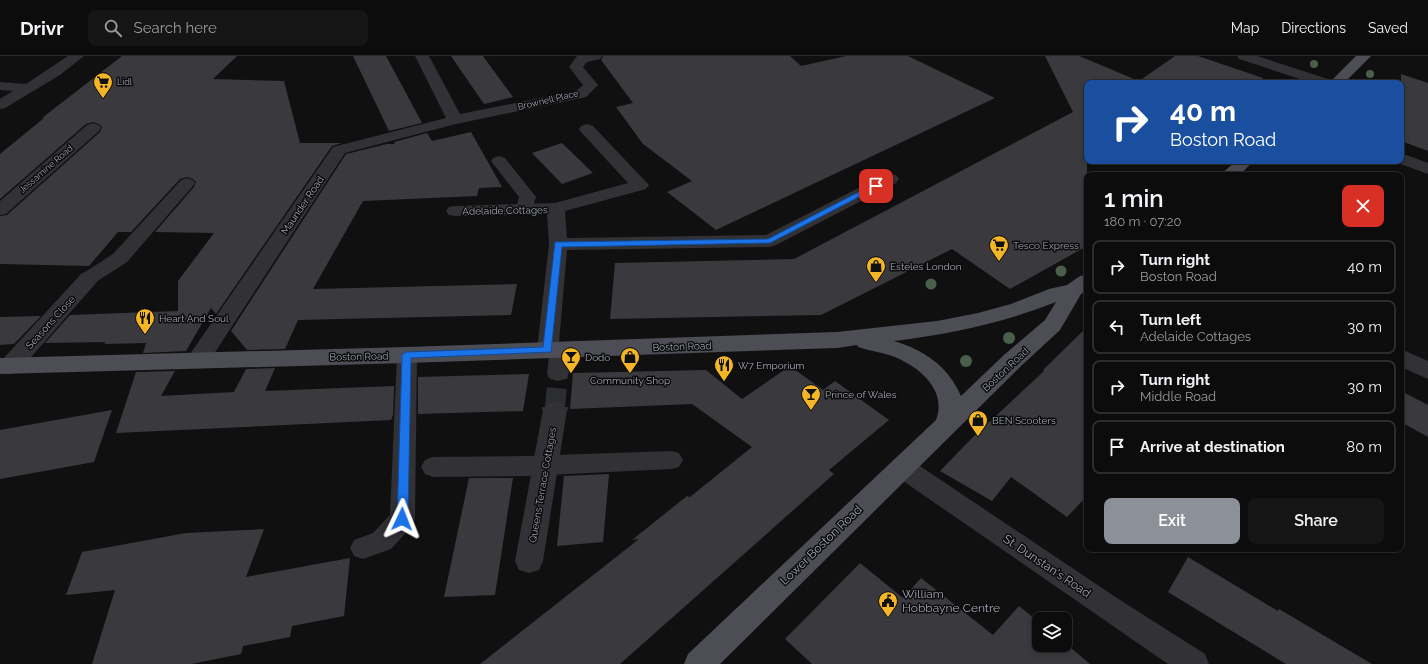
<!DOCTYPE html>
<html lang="en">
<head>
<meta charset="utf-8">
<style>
	:root { --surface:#0c0c0d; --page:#151516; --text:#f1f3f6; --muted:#9a9b9d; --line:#2c2c2e; --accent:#8c9099 }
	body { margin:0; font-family:Raleway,sans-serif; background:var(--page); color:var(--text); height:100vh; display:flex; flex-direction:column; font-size:15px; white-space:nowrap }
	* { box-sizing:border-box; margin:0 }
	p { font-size:13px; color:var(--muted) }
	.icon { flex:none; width:22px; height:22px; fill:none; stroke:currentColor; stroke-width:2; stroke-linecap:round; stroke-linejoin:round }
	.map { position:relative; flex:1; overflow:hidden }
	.details { position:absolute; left:1084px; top:116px; width:320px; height:380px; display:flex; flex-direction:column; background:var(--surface); border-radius:8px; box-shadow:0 2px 6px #0003,0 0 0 1px var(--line) }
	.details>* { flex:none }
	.banner { position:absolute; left:1084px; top:24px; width:320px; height:84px; border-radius:8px; box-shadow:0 2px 6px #0003,0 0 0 1px var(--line); background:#1a4fa0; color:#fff; overflow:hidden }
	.tools { position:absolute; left:1032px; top:556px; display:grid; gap:8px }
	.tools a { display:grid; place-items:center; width:40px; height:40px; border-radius:8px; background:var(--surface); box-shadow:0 2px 6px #0003,0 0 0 1px var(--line); font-size:20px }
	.pin { position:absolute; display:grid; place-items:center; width:34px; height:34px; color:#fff; margin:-17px; border-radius:8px; box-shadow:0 2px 6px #0006 }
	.me { position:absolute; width:44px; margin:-22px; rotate:2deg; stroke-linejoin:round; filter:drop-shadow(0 0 3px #0008) }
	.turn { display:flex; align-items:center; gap:14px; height:84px; padding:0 20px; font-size:18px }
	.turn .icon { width:52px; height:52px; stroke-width:2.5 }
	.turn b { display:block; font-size:28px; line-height:34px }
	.round { display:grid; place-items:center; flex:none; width:42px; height:42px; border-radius:8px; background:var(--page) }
	.overview { display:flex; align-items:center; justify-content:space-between; height:68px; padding:0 20px }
	h1 { font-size:24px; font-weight:600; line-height:30px }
	.action { display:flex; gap:8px; margin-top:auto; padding:8px 20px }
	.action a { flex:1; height:46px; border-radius:8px; background:var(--accent); color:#fff; font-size:16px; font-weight:600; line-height:46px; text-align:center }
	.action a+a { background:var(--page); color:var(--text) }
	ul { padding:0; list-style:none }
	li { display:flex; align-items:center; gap:12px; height:54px; margin:0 8px 6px; padding:0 12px; border:2px solid var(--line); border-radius:8px }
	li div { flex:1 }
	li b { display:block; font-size:15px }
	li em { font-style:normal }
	header { display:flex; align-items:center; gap:24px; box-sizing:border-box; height:56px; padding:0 20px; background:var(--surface); border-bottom:1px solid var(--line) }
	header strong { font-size:19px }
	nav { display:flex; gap:22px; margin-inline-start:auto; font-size:14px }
	.search { width:280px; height:36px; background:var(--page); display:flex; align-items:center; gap:10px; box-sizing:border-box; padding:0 14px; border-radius:8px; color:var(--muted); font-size:15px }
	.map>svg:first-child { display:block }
	.building { fill:#3a3a3e }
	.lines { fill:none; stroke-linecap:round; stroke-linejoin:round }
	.minor-tunnel-far1 { stroke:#2d2e31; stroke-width:20; stroke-dasharray:20 10; stroke-linecap:butt }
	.minor-tunnel { stroke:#2d2e31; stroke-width:26; stroke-dasharray:26 13; stroke-linecap:butt }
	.service { fill:#313136; fill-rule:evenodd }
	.minor { fill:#313136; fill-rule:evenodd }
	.primary { fill:#4d4e55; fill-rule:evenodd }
	.tree { fill:#495e4b }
	.route { fill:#1a73e8; stroke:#114b97 }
	.labels { text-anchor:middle; stroke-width:3; stroke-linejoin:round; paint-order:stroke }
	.far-poi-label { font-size:9px; fill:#a1a5b2; stroke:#0b0b0c; text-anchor:start }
	.far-street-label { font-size:9px; fill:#a1a5b2; stroke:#0b0b0c }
	.street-label { font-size:10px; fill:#a1a5b2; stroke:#0b0b0c }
	.poi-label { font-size:10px; fill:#a1a5b2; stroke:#0b0b0c; text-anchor:start }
	.near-street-label { font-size:12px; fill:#a1a5b2; stroke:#0b0b0c }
	.near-poi-label { font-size:12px; fill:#a1a5b2; stroke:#0b0b0c; text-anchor:start }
</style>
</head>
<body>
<header>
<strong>Drivr</strong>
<div class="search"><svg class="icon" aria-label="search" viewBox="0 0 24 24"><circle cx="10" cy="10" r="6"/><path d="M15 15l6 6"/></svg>Search here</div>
<nav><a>Map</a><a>Directions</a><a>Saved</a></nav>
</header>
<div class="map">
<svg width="1428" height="608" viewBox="0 0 1428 608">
	<rect width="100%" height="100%" fill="#101011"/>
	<g class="building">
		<path d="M 122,0 L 237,0 L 213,23 L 284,25 L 300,87 L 342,87 L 332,90 L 216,258 L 211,252 L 186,295 L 143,297 L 146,287 L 104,288 L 106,286 L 45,287 L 70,259 L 178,255 L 178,225 L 214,177 L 155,176 L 194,131 L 196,126 L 193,123 L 187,121 L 180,123 L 131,176 L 118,176 L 89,210 L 0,208 L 0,160 L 7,159 L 100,76 L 102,71 L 99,68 L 93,66 L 86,68 L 0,143 L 0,98 L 44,62 L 42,62 Z"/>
		<path d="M 353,0 L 386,0 L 422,67 L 389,75 Z"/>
		<path d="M 451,0 L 483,0 L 513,41 L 484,48 Z"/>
		<path d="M 603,0 L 790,0 L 801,10 L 846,0 L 908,0 L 995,42 L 716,174 L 667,136 L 692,125 L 643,88 L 616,51 L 633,47 L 601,4 Z"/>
		<path d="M 1045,0 L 1079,0 L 1139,25 L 1175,0 L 1198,0 L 1263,22 L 1262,27 L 1087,27 L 1087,190 L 1010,233 L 952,193 L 821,259 L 610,263 L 615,207 L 794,203 L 1073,56 Z"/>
		<path d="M 1401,18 L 1428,27 L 1428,95 L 1401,85 Z"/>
		<path d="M 471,76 L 502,131 L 479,132 L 477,140 L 363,145 L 313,233 L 517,228 L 511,259 L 298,264 L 285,293 L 247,294 L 231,275 L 346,98 L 387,88 L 395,88 L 394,86 L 427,77 L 432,85 Z"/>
		<path d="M 562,87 L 593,117 L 562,128 L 532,97 Z"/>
		<path d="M 41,260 L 14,288 L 0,289 L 0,261 Z"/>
		<path d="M 1087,271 L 1087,440 L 1067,461 L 1011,421 L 992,445 L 940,415 L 971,383 L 1044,315 L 1043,314 Z"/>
		<path d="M 790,310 L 823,334 L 835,325 L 889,364 L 829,414 L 834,418 L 620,608 L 480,608 L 639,483 L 632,484 L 687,440 L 690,441 L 752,391 L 692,348 L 570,353 L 573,317 L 706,314 L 742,343 Z"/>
		<path d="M 275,312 L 265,335 L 394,330 L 393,359 L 391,364 L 116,377 L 136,316 L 175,315 L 161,340 L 234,336 L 246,313 Z"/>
		<path d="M 529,318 L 523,355 L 418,358 L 418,321 Z"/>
		<path d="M 1401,335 L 1428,349 L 1428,381 L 1401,366 Z"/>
		<path d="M 112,354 L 94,406 L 0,423 L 0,374 Z"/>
		<path d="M 609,418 L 603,486 L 557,490 L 564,420 Z"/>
		<path d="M 469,422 L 513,422 L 495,539 L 444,541 Z"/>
		<path d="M 264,473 L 246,521 L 350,502 L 344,560 L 292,570 L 290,581 L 243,590 L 241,598 L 191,608 L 92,608 L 115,534 L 66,539 L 82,496 L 186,477 Z"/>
		<path d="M 1188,501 L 1278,555 L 1279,553 L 1372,608 L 1286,608 L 1168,536 Z"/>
		<path d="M 860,507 L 903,542 L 921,522 L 993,579 L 1019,550 L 1039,566 L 1039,589 L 1065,589 L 1065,587 L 1090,608 L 812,608 L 785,583 Z"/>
	</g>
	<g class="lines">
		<path class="minor-tunnel-far1" d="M 555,352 L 558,317"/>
		<path class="minor-tunnel" d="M 555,354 L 555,351"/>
		<g class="service">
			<path d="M 68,0 L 84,0 L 60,19 L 5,52 L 0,53 L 0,43 L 13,35 L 0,34 L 0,26 L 26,28 Z"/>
			<path d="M 1237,0 L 1257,0 L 1331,24 L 1333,27 L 1312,27 L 1239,3 Z"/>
			<path d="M 499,100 L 505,102 L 536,141 L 531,157 L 525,158 L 519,157 L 516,153 L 519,141 L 491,105 L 493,102 Z"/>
			<path d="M 187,122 L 193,124 L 195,127 L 193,130 L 127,206 L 96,226 L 89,228 L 82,226 L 80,222 L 82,218 L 113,198 L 181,124 Z"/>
			<path d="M 407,292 L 414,294 L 417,299 L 415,463 L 411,471 L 391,493 L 363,503 L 354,500 L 350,492 L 354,484 L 373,477 L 390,459 L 397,299 L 400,294 Z"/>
			<path d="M 671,395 L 679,397 L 683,404 L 679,411 L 671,413 L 527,420 L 433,421 L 425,418 L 421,411 L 425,404 L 433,401 L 527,400 Z"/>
		</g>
		<g class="minor">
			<path d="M 415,0 L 429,0 L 460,58 L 576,35 L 583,29 L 569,11 L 577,0 L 602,0 L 600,3 L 587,6 L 583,11 L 598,29 L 586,41 L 456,68 L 345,97 L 206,310 L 198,312 L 190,310 L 187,304 L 190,298 L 333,91 L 446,62 Z"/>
			<path d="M 93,67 L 99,69 L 101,72 L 99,75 L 6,158 L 0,159 L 0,145 L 87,69 Z"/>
			<path d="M 587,68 L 593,70 L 649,129 L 646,133 L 565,155 L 567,182 L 766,179 L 884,119 L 890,118 L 896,119 L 899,123 L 896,127 L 776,189 L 769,191 L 567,194 L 559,287 L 569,289 C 574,298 571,314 566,323 L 558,325 L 550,323 L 547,317 L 549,301 L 540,299 L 537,294 L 549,188 L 547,158 L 455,160 L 449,159 L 446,155 L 449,151 L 455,150 L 555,147 L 628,127 L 581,76 L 579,73 L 581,70 Z"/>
			<path d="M 1401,97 L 1428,107 L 1428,118 L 1395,106 L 1401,105 Z"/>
			<path d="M 89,216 L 96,217 L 99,222 L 96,227 L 18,316 L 10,318 L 2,316 L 0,308 L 2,304 L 82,217 Z"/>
			<path d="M 1401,293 L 1428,305 L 1428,323 L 1401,311 Z"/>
			<path d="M 555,345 L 563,348 L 567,354 L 543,505 L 539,514 L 529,517 L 519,514 L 515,505 L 543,354 L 547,348 Z"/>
			<path d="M 902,401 L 911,404 L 1117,542 L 1205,598 L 1209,608 L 1168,608 L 893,418 L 890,411 L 893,404 Z"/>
		</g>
		<g class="primary">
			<path d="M 1356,0 L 1371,0 L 1344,27 L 1329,27 Z"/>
			<path d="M 1236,105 L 1254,105 L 1239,119 L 1220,119 Z"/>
			<path d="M 1087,219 L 1087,234 L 1081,238 L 1060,274 L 1020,311 L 720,608 L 684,608 L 688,598 L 936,364 C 948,333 917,309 892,300 C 881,296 869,295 858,291 L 857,289 L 837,292 L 407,307 L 0,318 L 0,302 L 407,291 L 837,276 L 937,265 L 978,257 L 1011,248 L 1049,233 L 1067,229 L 1080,220 ZM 1056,246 L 1045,264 L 1004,299 L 961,340 C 948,310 924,294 894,285 C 950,278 1003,267 1056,246 Z"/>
		</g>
	</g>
	<g class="tree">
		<circle cx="1314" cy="8" r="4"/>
		<circle cx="1370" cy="18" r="4"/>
		<circle cx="1061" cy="215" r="5.5"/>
		<circle cx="931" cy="228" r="5.5"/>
		<circle cx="1009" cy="282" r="6"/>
		<circle cx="966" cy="305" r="6"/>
	</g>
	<path class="route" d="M 874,128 L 879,128 L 880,130 L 770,187 L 562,191 L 551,296 L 411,302 L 408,463 L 406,467 L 402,468 L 398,467 L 397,463 L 402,299 L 406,296 L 543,291 L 555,186 L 768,183 Z"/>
	<defs>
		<symbol id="supermarket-pin" viewBox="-11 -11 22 30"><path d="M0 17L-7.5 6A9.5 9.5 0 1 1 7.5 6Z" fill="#f4b626" stroke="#0b0b0c"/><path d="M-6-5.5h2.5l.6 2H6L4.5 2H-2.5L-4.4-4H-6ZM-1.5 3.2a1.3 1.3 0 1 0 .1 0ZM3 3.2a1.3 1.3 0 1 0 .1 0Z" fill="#111"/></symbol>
		<symbol id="shop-pin" viewBox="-11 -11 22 30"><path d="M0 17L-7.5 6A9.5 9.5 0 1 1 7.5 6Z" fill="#f4b626" stroke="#0b0b0c"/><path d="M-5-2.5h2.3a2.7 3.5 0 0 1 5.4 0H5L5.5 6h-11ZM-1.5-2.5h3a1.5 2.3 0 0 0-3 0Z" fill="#111"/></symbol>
		<symbol id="restaurant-pin" viewBox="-11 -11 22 30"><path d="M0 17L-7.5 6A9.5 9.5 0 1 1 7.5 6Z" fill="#f4b626" stroke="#0b0b0c"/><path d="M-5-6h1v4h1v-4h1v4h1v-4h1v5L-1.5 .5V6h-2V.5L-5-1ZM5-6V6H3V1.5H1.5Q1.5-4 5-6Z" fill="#111"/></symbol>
		<symbol id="bar-pin" viewBox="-11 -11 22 30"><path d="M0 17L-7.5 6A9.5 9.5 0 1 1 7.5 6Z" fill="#f4b626" stroke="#0b0b0c"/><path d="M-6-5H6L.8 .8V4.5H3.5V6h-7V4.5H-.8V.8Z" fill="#111"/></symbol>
		<symbol id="civic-pin" viewBox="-11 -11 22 30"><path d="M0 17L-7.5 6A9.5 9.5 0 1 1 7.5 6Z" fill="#f4b626" stroke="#0b0b0c"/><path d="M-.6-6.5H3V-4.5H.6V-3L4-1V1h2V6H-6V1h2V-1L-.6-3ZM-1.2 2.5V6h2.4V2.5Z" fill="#111"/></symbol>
	</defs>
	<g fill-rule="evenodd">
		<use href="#supermarket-pin" x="92" y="15" width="22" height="30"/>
		<use href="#supermarket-pin" x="988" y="178" width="22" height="30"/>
		<use href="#shop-pin" x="865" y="199" width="22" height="30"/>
		<use href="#restaurant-pin" x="134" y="251" width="22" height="30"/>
		<use href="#bar-pin" x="560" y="290" width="22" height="30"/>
		<use href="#shop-pin" x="619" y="290" width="22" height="30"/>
		<use href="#restaurant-pin" x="713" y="298" width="22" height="30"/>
		<use href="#bar-pin" x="800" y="327" width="22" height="30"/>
		<use href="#shop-pin" x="967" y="353" width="22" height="30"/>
		<use href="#civic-pin" x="877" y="534" width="22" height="30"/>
	</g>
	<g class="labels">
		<g class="far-poi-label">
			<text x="117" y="29">Lidl</text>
		</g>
		<g class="far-street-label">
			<text transform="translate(548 44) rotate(-13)" y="3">Brownell Place</text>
			<text transform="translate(46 113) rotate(-41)" y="3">Jessamine Road</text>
		</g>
		<g class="street-label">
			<text transform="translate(302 149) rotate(-56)" y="4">Maunder Road</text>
			<text transform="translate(505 154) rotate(-1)" y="4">Adelaide Cottages</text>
			<text transform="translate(50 266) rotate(-48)" y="4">Seasons Close</text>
			<text transform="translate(682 290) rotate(-2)" y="4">Boston Road</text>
			<text transform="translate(359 300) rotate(-1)" y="4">Boston Road</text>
			<text transform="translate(1005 313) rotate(-43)" y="4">Boston Road</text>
			<text transform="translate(542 429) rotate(-80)" y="4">Queens Terrace Cottages</text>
		</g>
		<g class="poi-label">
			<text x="1013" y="193">Tesco Express</text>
			<text x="890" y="214">Esteles London</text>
			<text x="159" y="266">Heart And Soul</text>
			<text x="585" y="305">Dodo</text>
			<text x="738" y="313">W7 Emporium</text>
			<text x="630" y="328" text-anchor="middle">Community Shop</text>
			<text x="825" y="342">Prince of Wales</text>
			<text x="992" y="368">BEN Scooters</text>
		</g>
		<g class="near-street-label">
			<text transform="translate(821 489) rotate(-44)" y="4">Lower Boston Road</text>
			<text transform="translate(1047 510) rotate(34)" y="4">St. Dunstan's Road</text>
		</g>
		<g class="near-poi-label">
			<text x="902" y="542">William<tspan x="902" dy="14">Hobbayne Centre</tspan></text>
		</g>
	</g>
</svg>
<div class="tools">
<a><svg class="icon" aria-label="layers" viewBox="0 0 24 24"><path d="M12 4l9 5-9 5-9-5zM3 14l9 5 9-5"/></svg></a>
</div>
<div class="pin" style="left:876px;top:130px;background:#d93025"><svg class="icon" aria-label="arrive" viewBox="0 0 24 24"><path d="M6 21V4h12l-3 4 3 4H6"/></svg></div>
<svg class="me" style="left:402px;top:463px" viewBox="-20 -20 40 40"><path d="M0-17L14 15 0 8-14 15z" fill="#1a73e8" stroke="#fff" stroke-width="4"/></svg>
<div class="banner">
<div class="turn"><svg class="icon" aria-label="right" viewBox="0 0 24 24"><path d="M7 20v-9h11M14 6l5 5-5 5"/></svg><div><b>40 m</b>Boston Road</div></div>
</div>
<section class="details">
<div class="overview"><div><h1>1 min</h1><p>180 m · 07:20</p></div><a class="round" style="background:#d93025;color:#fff"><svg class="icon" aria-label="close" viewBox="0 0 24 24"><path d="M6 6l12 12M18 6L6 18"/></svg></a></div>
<ul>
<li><svg class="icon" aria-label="right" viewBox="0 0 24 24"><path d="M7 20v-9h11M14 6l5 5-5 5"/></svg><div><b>Turn right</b><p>Boston Road</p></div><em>40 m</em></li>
<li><svg class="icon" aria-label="left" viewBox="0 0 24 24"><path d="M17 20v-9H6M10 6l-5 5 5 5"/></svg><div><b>Turn left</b><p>Adelaide Cottages</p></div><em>30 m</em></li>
<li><svg class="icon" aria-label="right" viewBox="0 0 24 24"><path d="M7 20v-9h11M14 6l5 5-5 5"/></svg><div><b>Turn right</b><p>Middle Road</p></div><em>30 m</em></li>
<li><svg class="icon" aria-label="arrive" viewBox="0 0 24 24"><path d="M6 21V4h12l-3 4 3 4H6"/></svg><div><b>Arrive at destination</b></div><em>80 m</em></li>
</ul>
<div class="action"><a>Exit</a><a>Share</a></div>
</section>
</div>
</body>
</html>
